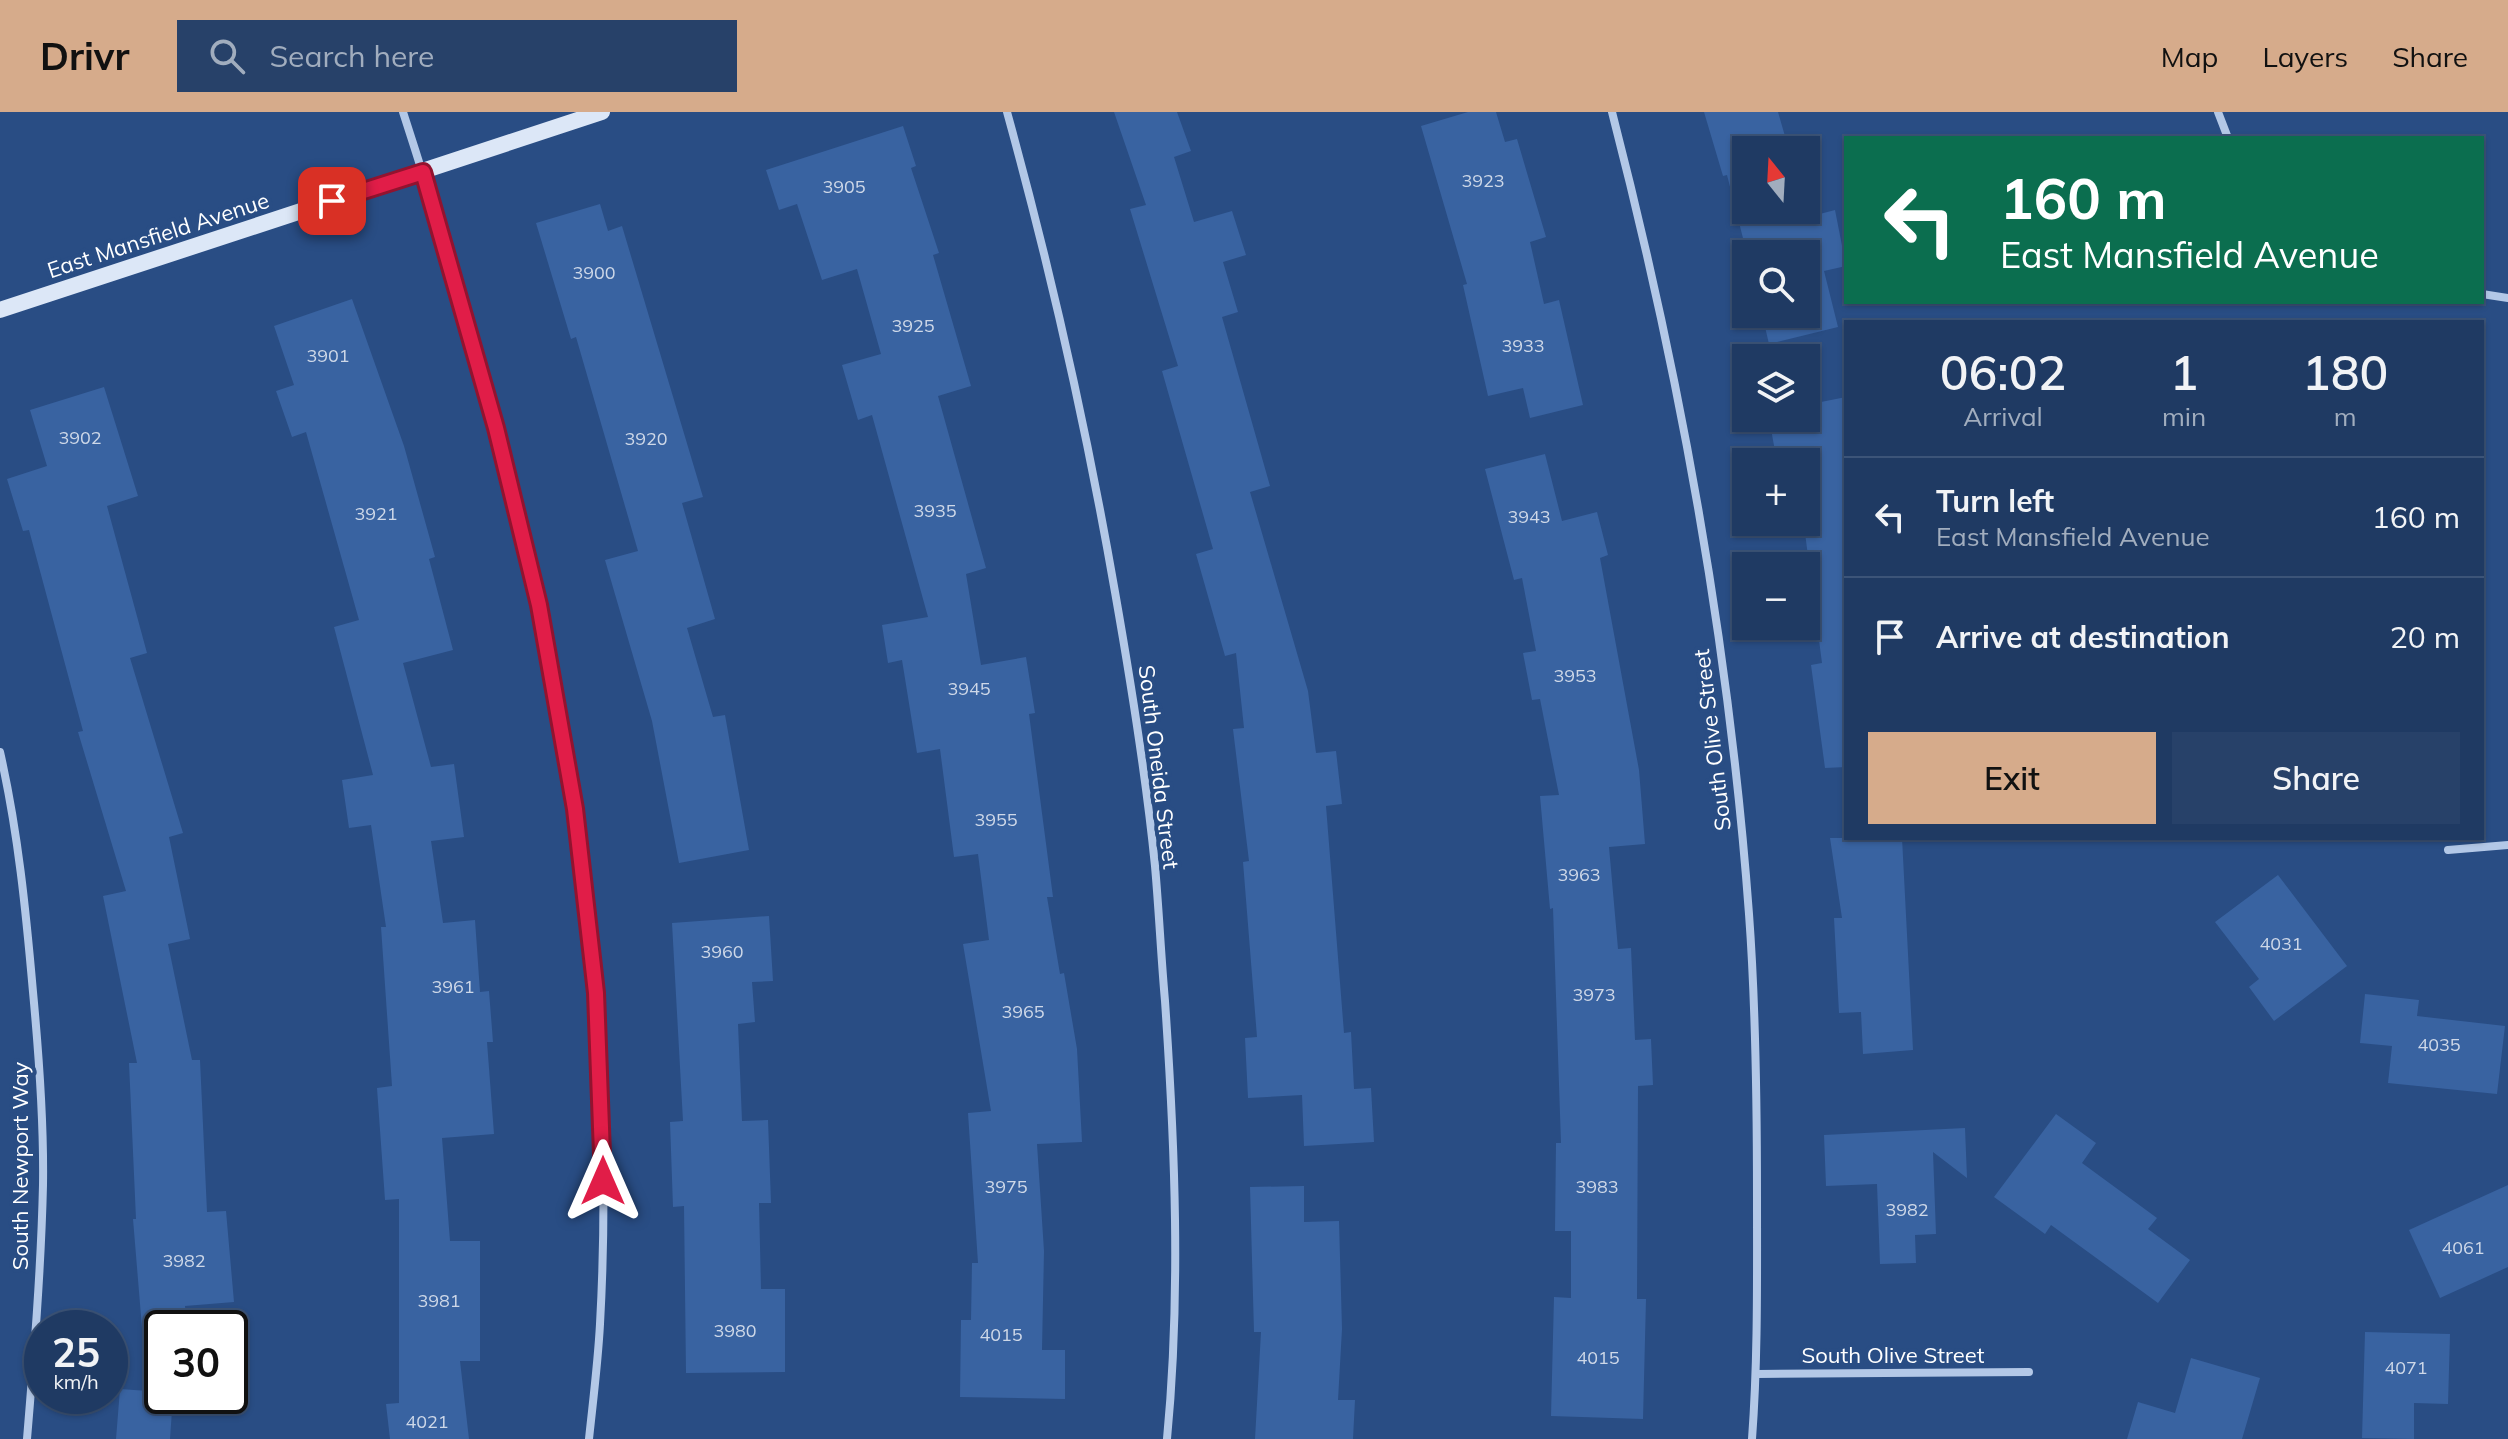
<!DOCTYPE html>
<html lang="en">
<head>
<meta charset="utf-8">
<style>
	:root { --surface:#1f3a63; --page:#274169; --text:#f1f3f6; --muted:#a1adbe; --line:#3c5478; --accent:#d6ab8b }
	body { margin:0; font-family:Mulish,sans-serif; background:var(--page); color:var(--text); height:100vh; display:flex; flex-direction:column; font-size:30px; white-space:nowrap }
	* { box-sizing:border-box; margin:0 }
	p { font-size:26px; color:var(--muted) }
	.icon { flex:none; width:44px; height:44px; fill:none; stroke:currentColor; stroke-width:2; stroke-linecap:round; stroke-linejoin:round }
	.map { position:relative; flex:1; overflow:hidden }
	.panel { position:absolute; left:1844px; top:208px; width:640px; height:520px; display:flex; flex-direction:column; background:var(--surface); border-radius:0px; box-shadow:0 2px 6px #0004,0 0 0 2px var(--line) }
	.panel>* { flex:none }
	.hud { position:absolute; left:1844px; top:24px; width:640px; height:168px; border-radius:0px; box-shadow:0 2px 6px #0004,0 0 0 2px var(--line); background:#0b6e4f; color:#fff; overflow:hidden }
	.needle { width:52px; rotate:342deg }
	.fabs { position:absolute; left:1732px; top:24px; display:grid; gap:16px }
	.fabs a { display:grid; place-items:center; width:88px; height:88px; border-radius:0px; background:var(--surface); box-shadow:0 2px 6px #0004,0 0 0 2px var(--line); font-size:40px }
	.speed { position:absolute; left:24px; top:1198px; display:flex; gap:16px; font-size:40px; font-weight:700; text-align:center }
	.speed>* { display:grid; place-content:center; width:104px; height:104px; border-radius:50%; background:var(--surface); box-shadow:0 2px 6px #0004,0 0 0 2px var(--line); line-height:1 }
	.speed small { font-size:20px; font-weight:400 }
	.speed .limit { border:4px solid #111; border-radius:12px; background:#fff; color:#111 }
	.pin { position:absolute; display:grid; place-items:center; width:68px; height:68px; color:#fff; margin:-34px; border-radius:16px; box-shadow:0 4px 12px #0006 }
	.me { position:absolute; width:88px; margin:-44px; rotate:0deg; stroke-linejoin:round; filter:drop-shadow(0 0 6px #0008) }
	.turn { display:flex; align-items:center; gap:28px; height:168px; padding:0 24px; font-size:36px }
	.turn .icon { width:104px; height:104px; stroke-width:2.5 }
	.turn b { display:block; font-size:56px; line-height:68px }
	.eta { display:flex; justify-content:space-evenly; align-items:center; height:136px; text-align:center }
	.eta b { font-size:48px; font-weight:600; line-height:56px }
	.cta { display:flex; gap:16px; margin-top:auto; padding:16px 24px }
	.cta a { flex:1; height:92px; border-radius:0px; background:var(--accent); color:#111; font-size:32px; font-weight:600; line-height:92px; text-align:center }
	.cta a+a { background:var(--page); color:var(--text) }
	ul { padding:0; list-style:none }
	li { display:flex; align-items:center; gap:24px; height:120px; padding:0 24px; border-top:2px solid var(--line) }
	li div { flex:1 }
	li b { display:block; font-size:30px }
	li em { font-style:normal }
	header { display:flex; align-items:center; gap:48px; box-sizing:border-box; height:112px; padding:0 40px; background:var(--accent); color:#111 }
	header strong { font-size:38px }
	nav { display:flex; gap:44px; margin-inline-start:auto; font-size:28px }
	.search { width:560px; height:72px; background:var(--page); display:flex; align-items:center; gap:20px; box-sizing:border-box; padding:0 28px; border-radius:0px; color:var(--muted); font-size:30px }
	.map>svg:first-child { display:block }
	.building { fill:#3963a1 }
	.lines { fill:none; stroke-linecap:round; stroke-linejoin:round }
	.street { stroke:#b3c8e7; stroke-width:8 }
	.secondary { stroke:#dce7f7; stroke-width:16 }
	.route-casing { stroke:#92132f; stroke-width:20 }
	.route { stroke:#e11d48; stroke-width:14 }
	.labels { text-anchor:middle; stroke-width:8; stroke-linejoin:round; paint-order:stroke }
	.number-label { font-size:18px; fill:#ced8e8 }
	.street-label { font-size:22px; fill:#fff; stroke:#294d84 }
</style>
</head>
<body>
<header>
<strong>Drivr</strong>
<div class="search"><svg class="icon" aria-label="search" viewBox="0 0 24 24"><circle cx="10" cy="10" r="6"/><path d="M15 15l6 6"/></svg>Search here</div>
<nav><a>Map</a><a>Layers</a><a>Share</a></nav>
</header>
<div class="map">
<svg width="2508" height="1327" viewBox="0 0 2508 1327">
	<rect width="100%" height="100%" fill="#294d84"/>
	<g class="building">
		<path d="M 1114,0 L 1177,0 L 1191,39 L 1174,45 L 1194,110 L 1232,99 L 1246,143 L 1223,150 L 1238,200 L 1222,205 L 1270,374 L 1250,380 L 1308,579 L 1316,641 L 1336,639 L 1342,692 L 1326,694 L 1344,921 L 1351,920 L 1354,977 L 1371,976 L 1374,1030 L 1304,1034 L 1302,983 L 1248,986 L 1245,926 L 1257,925 L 1243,750 L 1249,749 L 1233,617 L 1244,616 L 1236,541 L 1225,544 L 1196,442 L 1213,437 L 1162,259 L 1178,254 L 1130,97 L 1146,93 Z"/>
		<path d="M 1468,0 L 1496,0 L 1505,30 L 1517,27 L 1546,125 L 1530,130 L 1544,192 L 1559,188 L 1583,293 L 1530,306 L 1523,276 L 1488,284 L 1463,173 L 1467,172 L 1421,14 Z"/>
		<path d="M 1704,0 L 1778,0 L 1789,38 L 1746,38 L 1746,98 L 1806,98 L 1806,89 L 1812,87 L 1816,103 L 1835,98 L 1846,154 L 1824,159 L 1838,215 L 1769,232 L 1762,202 L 1806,202 L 1806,142 L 1747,142 L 1727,63 L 1723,64 Z"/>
		<path d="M 903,14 L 916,54 L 911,56 L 939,141 L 933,143 L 971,274 L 938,284 L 986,456 L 966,462 L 981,553 L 1026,545 L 1035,601 L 1029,602 L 1053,785 L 1047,785 L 1060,862 L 1064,861 L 1077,937 L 1082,1030 L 1037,1032 L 1044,1139 L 1042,1238 L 1065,1238 L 1065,1287 L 960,1285 L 961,1208 L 971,1208 L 972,1151 L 978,1151 L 968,1001 L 991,999 L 963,832 L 989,828 L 978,742 L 954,745 L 940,637 L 917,641 L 902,548 L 888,551 L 882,513 L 928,505 L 872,303 L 858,308 L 842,253 L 881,242 L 857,157 L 822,168 L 797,92 L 779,98 L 766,58 Z"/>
		<path d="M 600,92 L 608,119 L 622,114 L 703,385 L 682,391 L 715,507 L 687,516 L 713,605 L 725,603 L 749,738 L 679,751 L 652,609 L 605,448 L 638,439 L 576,225 L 571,227 L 536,111 Z"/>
		<path d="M 352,187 L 404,334 L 435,445 L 429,447 L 453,538 L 403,551 L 431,655 L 454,652 L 464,725 L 431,729 L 443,811 L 475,808 L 480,880 L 489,879 L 493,930 L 487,930 L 494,1022 L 442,1026 L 450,1129 L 480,1129 L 480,1249 L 460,1249 L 469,1327 L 390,1327 L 386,1292 L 399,1291 L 399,1087 L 385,1088 L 377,976 L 392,974 L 381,815 L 386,815 L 371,713 L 349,716 L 342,668 L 373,663 L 334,515 L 359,508 L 306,320 L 292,325 L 276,279 L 294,273 L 274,214 Z"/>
		<path d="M 104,275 L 138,384 L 107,394 L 147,541 L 130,546 L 183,721 L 169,725 L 190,827 L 168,832 L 192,948 L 200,948 L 207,1100 L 226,1099 L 234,1190 L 185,1194 L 187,1216 L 142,1216 L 133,1107 L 136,1107 L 129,951 L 137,951 L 103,784 L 126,779 L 78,620 L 83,619 L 29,418 L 23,419 L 7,367 L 47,354 L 30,298 Z"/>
		<path d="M 1846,285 L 1846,655 L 1825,656 L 1811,553 L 1822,551 L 1805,421 L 1791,424 L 1789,410 L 1806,410 L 1806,350 L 1777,350 L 1769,306 L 1806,306 L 1806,293 Z"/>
		<path d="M 1545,342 L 1562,409 L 1597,400 L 1608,443 L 1600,446 L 1639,658 L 1645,732 L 1609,735 L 1618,837 L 1631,836 L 1635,928 L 1651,927 L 1653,973 L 1638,974 L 1637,1187 L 1646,1187 L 1643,1307 L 1551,1304 L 1554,1185 L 1571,1186 L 1571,1119 L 1555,1119 L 1556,1031 L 1561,1031 L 1553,796 L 1550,797 L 1540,684 L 1559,683 L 1540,587 L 1532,588 L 1523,541 L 1536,539 L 1522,466 L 1514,468 L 1485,357 Z"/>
		<path d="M 1830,726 L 1902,726 L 1913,938 L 1863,942 L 1861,900 L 1839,901 L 1834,806 L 1842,806 Z"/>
		<path d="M 2278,763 L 2347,854 L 2274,909 L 2249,875 L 2259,867 L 2215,810 Z"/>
		<path d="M 769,804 L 773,869 L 752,870 L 755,910 L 738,912 L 742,1009 L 768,1008 L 771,1091 L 759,1091 L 761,1177 L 785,1177 L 785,1260 L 686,1261 L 684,1094 L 673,1095 L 670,1010 L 683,1009 L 672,811 Z"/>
		<path d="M 2365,882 L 2419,888 L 2417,904 L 2505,914 L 2497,982 L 2388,971 L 2392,934 L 2360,931 Z"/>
		<path d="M 2056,1002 L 2096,1031 L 2082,1051 L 2157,1106 L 2148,1117 L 2190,1148 L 2158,1191 L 2051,1113 L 2045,1122 L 1994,1085 Z"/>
		<path d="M 1965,1016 L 1967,1066 L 1933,1040 L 1936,1122 L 1915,1123 L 1916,1151 L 1880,1152 L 1877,1072 L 1826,1074 L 1824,1023 Z"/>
		<path d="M 2508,1073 L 2508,1155 L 2440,1186 L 2409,1118 Z"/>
		<path d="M 1304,1074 L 1304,1110 L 1339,1109 L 1342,1217 L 1338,1288 L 1355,1288 L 1353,1327 L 1255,1327 L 1261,1220 L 1254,1220 L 1250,1075 Z"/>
		<path d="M 2365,1220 L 2450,1222 L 2448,1292 L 2414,1291 L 2414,1327 L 2362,1326 Z"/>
		<path d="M 2191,1246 L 2260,1266 L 2242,1327 L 2127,1327 L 2138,1290 L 2175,1301 Z"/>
		<path d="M 120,1277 L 162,1280 L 162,1284 L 173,1284 L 170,1327 L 116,1327 Z"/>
	</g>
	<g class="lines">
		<g class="street">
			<path d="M 403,0 C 530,390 623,799 600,1212 C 598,1250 593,1289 589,1327"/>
			<path d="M 1007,0 C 1051,159 1087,319 1115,480 C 1131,571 1146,663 1155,754 C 1159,799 1161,844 1165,889 C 1175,1035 1181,1181 1167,1327"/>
			<path d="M 1612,0 C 1680,263 1729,531 1749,802 C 1756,896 1757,991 1757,1085 C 1757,1166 1758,1246 1752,1327"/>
			<path d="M 2218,0 L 2228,26"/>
			<path d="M 2482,182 L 2508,186"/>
			<path d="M 0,640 C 18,719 26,800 33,880 C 39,944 44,1009 43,1073 C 41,1158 34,1243 27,1327"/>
			<path d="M 2448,738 L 2508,733"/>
			<path d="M 1757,1262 L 2029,1260"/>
		</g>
		<path class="secondary" d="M 0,198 L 602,0"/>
	</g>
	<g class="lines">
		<defs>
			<path id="route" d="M 332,89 L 423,60 L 496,316 L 539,493 L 575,697 L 596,881 L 603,1069"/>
		</defs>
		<use href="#route" class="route-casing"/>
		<use href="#route" class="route"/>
	</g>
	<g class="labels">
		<g class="number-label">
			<text x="1483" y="75">3923</text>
			<text x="844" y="81">3905</text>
			<text x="594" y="167">3900</text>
			<text x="913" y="220">3925</text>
			<text x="1523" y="240">3933</text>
			<text x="328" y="250">3901</text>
			<text x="80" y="332">3902</text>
			<text x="646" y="333">3920</text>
			<text x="935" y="405">3935</text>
			<text x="376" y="408">3921</text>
			<text x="1529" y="411">3943</text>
			<text x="1575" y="570">3953</text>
			<text x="969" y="583">3945</text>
			<text x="996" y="714">3955</text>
			<text x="1579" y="769">3963</text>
			<text x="2281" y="838">4031</text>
			<text x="722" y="846">3960</text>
			<text x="453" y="881">3961</text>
			<text x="1594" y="889">3973</text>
			<text x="1023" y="906">3965</text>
			<text x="2439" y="939">4035</text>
			<text x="1006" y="1081">3975</text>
			<text x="1597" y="1081">3983</text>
			<text x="1907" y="1104">3982</text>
			<text x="2463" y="1142">4061</text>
			<text x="184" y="1155">3982</text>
			<text x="439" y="1195">3981</text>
			<text x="735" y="1225">3980</text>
			<text x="1001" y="1229">4015</text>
			<text x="1598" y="1252">4015</text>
			<text x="2406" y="1262">4071</text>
			<text x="427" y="1316">4021</text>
		</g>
		<g class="street-label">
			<text transform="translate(158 123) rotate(-18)" y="8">East Mansfield Avenue</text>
			<text transform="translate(1712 628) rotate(-97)" y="8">South Olive Street</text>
			<text transform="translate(1159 655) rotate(83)" y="8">South Oneida Street</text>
			<text transform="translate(20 1054) rotate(-90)" y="8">South Newport Way</text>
			<text x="1893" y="1251">South Olive Street</text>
		</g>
	</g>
</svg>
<div class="fabs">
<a><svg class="needle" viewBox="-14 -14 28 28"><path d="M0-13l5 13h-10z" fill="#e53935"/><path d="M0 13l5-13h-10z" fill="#a1adbe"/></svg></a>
<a><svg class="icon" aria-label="search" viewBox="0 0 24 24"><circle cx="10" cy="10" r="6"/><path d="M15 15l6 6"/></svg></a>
<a><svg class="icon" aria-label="layers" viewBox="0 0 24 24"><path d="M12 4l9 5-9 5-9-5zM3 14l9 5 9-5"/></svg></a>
<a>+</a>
<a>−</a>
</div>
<div class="speed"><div>25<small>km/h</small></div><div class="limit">30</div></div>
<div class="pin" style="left:332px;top:89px;background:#d93025"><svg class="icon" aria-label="arrive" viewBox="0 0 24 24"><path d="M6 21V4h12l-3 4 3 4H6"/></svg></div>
<svg class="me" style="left:603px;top:1069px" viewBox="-20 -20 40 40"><path d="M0-17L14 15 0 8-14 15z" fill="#e11d48" stroke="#fff" stroke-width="4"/></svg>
<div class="hud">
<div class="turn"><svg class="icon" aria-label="left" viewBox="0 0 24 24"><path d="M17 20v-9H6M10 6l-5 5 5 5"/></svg><div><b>160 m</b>East Mansfield Avenue</div></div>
</div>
<section class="panel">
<div class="eta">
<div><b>06:02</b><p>Arrival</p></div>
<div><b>1</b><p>min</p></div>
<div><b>180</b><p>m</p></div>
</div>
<ul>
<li><svg class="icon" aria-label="left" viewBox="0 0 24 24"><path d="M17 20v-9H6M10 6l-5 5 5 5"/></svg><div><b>Turn left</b><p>East Mansfield Avenue</p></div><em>160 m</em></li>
<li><svg class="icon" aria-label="arrive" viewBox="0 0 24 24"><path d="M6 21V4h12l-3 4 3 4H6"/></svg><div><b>Arrive at destination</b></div><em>20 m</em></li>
</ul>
<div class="cta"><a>Exit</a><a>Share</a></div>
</section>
</div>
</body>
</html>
